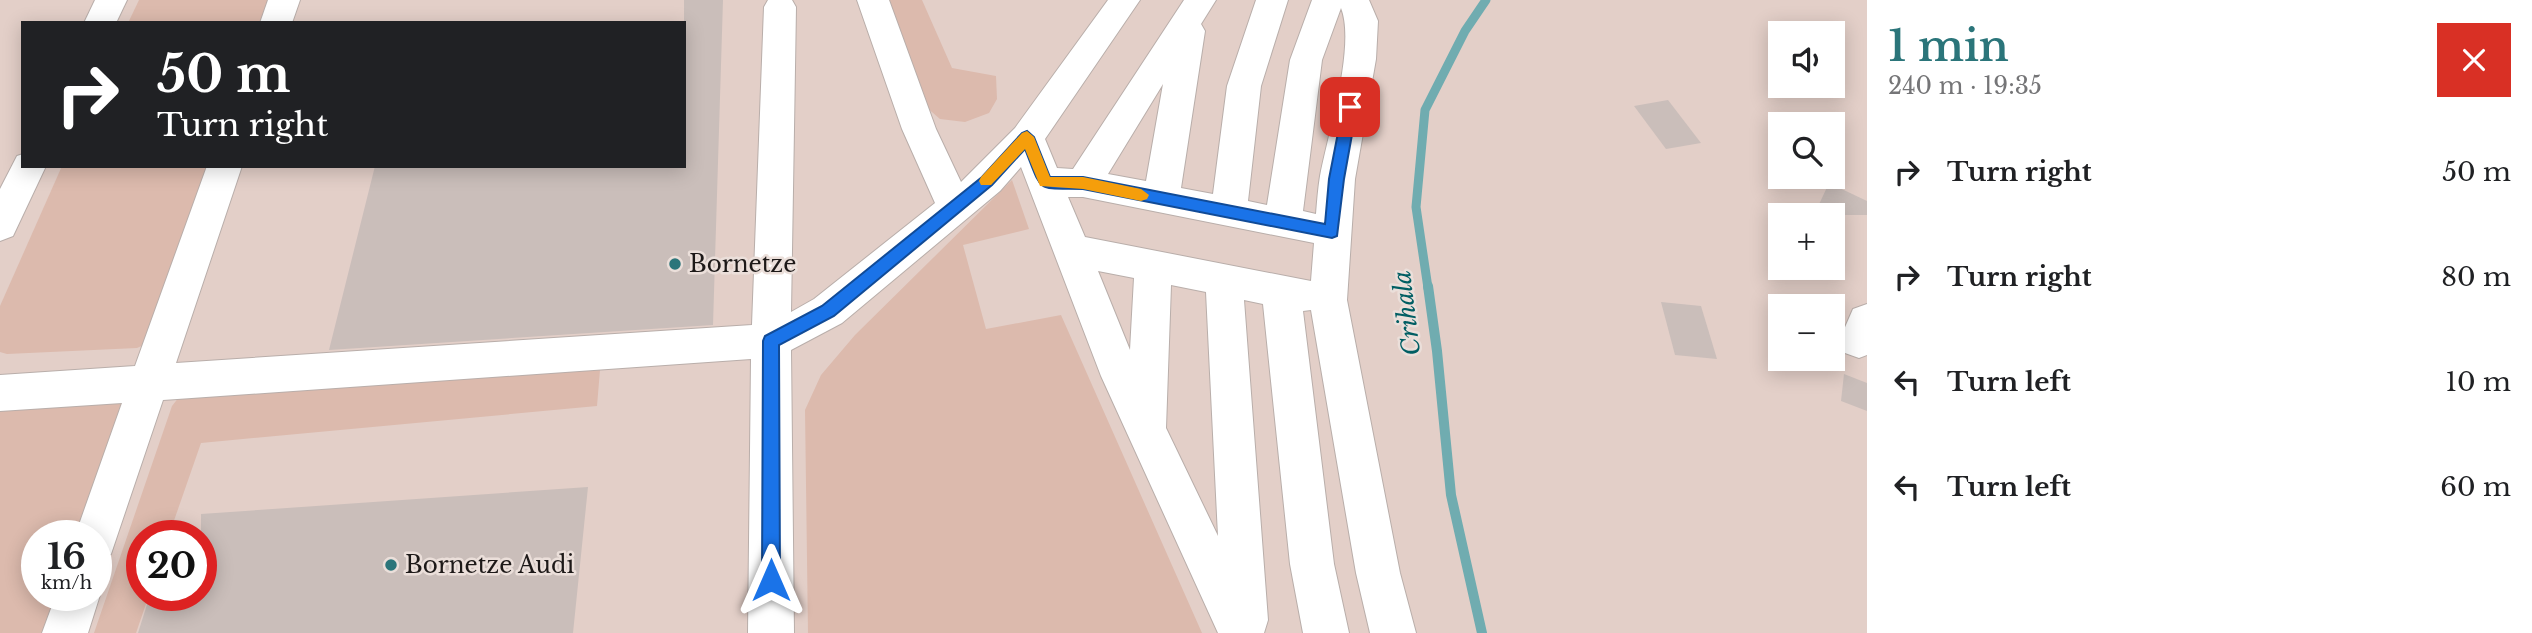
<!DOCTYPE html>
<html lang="en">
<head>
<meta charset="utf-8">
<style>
	:root { --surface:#fff; --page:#f2f2f2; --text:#202124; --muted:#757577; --accent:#2b757a }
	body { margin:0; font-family:"Libre Baskerville",serif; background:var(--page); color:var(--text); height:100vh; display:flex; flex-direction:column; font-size:26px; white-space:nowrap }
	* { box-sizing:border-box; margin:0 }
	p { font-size:23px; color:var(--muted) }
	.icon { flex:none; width:38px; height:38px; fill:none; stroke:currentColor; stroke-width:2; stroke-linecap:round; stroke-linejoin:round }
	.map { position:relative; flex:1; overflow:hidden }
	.sheet { display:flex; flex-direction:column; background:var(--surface); width:665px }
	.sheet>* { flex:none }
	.guide { position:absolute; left:21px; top:21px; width:665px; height:147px; border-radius:0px; box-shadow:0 4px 18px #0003; background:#202124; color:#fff; overflow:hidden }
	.buttons { position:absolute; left:1768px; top:21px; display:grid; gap:14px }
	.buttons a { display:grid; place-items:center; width:77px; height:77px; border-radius:0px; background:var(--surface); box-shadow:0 4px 18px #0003; font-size:35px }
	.speed { position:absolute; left:21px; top:520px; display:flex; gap:14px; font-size:35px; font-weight:700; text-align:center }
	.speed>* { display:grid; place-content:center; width:91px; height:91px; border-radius:50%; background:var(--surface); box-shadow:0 4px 18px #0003; line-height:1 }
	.speed small { font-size:18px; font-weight:400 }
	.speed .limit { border:10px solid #d22; background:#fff; color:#111 }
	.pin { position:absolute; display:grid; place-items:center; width:60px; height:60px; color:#fff; margin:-30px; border-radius:14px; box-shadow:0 4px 10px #0006 }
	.me { position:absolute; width:77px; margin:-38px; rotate:0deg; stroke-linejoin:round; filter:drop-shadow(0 0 5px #0008) }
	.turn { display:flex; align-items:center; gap:24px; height:147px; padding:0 21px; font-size:32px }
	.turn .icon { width:91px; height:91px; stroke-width:2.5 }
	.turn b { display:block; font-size:49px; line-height:60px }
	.round { display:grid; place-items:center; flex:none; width:74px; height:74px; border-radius:0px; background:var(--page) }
	.overview { display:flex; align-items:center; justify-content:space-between; height:119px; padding:0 21px }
	h1 { font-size:42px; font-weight:600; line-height:52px; color:var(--accent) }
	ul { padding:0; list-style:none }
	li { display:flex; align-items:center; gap:21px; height:105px; padding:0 21px }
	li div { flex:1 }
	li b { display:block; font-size:26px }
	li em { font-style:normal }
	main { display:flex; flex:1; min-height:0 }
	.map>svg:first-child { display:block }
	.built { fill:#e3cfc8; fill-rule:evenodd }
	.green { fill:#dcbaad }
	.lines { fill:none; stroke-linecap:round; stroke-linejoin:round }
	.stream-far1 { stroke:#70acb0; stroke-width:9 }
	.stream { stroke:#70acb0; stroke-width:10 }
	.building { fill:#cabeba }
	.minor-casing { stroke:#b9aeaa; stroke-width:2 }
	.minor { fill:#fff; fill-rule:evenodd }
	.route { fill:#1a73e8; stroke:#114b97; stroke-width:2 }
	.slow { fill:#f59e0b }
	.poi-dot { fill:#2b757a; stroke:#ebdfda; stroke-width:2.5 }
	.labels { text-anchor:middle; stroke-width:5; stroke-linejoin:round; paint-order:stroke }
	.poi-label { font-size:23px; fill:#1d1918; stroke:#ebdfda; text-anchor:start }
	.water-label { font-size:24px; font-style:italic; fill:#005e63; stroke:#ebdfda }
</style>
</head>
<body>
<main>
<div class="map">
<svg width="1867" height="633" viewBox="0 0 1867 633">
	<rect width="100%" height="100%" fill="#ebdfda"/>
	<path class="built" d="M 0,0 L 1867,0 L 1867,633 L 0,633 ZM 23,23 L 684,23 L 684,166 L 23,166 ZM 1780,33 L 1832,33 L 1832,86 L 1780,86 ZM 1780,124 L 1832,124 L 1832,177 L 1780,177 ZM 1780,215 L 1832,215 L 1832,268 L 1780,268 ZM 1780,306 L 1832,306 L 1832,359 L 1780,359 ZM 37,536 L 96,536 L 96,595 L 37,595 ZM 142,536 L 201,536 L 201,595 L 142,595 Z"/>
	<g class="green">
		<path d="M 139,0 L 274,0 L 266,23 L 128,23 Z"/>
		<path d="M 882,0 L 922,0 L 952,68 L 996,76 L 997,99 L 989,113 L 965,122 L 940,119 L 917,99 Z"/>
		<path d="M 62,166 L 215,166 L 146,344 L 137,348 L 7,354 L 0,352 L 0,306 Z"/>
		<path d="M 1012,180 L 1029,229 L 963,245 L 986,329 L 1061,315 L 1202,633 L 808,633 L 805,410 L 821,375 L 855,335 Z"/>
		<path d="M 600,370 L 597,406 L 201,443 L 169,535 L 142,536 L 142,595 L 149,595 L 136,633 L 94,633 L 172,406 L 183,392 L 193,389 Z"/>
		<path d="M 0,397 L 131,397 L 80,535 L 37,536 L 37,595 L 57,595 L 43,633 L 0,633 Z"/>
	</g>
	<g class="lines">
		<path class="stream-far1" d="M 1428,288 L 1416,207 L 1425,110 L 1465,31 L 1486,0"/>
		<path class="stream" d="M 1428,286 L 1437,351 L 1451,495 L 1482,633"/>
	</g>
	<g class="building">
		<path d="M 684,0 L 723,0 L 713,325 L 329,350 L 375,166 L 684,166 Z"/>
		<path d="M 1668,100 L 1701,143 L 1666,149 L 1634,106 Z"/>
		<path d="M 1829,183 L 1867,201 L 1867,215 L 1814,215 Z"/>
		<path d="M 1661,302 L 1701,306 L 1717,359 L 1675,355 Z"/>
		<path d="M 1844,374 L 1867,383 L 1867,411 L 1841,401 Z"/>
		<path d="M 588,487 L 573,633 L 138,633 L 150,595 L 201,595 L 201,514 Z"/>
	</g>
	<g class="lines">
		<defs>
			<g id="minor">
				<path d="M 95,0 L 127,0 L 116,23 L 84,23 Z"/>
				<path d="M 268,0 L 300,0 L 292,23 L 260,23 Z"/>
				<path d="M 768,0 L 792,0 L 796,7 L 791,312 L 814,299 L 935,203 L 902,129 L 857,0 L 889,0 L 936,129 L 961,182 L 1015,128 L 1108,0 L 1140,0 L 1045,139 L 1057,168 L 1073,169 L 1184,0 L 1216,0 L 1201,24 L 1205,31 L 1181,188 L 1213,194 L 1227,86 L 1256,0 L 1288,0 L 1261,86 L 1248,201 L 1267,205 L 1290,60 L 1312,0 L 1369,0 L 1378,21 L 1376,59 L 1355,179 L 1347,300 L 1400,573 L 1416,633 L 1370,633 L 1356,573 L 1311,310 L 1303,311 L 1334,564 L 1349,633 L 1303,633 L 1290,564 L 1263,304 L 1244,300 L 1268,620 L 1264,633 L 1218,633 L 1101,376 L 1021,167 L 1000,191 L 842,323 L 791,350 L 794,633 L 748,633 L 751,359 L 163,400 L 111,554 L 96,560 L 96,536 L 75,536 L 122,403 L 0,411 L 0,375 L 135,366 L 207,166 L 242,166 L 176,363 L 752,325 L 764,7 ZM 1341,8 C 1356,45 1328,134 1320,176 C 1318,188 1317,201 1316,214 L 1303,211 L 1322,60 ZM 1163,84 L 1146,181 L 1108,174 ZM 1068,197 L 1083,197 L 1314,243 L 1311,281 L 1085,237 ZM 1098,271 L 1134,278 L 1130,350 ZM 1171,285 L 1206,292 L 1218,536 L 1166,428 Z"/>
				<path d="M 23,154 L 23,166 L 46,166 L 13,236 L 0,241 L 0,189 L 17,156 Z"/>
				<path d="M 1867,304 L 1867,355 L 1859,358 L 1845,353 L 1839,341 L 1853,309 Z"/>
				<path d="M 96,585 L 100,595 L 88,633 L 42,633 L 56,595 L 96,595 Z"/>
			</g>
		</defs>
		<use href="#minor" class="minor-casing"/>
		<use href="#minor" class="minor"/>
	</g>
	<path class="route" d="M 1350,102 L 1357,107 L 1344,179 L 1337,236 L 1332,238 L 1083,189 C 1035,188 1043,194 1025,149 L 992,185 L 834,316 L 779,345 L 780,580 L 778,586 L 771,589 L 765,586 L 762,580 L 763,341 L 765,336 L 822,306 L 982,177 L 1022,133 L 1027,131 L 1034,137 L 1050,177 L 1083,177 L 1325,224 L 1329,179 L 1343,107 Z"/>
	<path class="slow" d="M 1027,131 L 1034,137 L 1050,177 L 1083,177 L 1141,189 L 1149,195 L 1147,199 L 1141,201 L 1083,189 L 1040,186 L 1025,149 L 991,185 L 981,185 L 979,181 L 981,177 L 1022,133 Z"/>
	<g class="poi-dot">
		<circle cx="675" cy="264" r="7"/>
		<circle cx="391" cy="565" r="7"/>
	</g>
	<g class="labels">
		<g class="poi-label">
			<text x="689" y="272">Bornetze</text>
			<text x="405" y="573">Bornetze Audi</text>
		</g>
		<g class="water-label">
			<text transform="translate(1407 313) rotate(-97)" y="8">Crihala</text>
		</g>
	</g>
</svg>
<div class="buttons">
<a><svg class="icon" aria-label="sound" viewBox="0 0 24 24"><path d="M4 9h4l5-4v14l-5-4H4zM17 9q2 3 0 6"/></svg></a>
<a><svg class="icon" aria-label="search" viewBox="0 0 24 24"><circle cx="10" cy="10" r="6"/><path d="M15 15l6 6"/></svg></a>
<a>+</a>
<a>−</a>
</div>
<div class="speed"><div>16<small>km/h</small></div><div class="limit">20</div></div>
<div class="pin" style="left:1350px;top:107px;background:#d93025"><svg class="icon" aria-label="arrive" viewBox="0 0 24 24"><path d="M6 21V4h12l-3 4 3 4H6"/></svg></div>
<svg class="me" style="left:771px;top:580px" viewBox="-20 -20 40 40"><path d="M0-17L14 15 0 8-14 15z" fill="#1a73e8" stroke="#fff" stroke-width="4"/></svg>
<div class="guide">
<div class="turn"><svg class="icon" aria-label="right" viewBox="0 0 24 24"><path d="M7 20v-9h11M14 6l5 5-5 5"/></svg><div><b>50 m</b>Turn right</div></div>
</div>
</div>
<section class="sheet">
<div class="overview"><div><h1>1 min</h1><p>240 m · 19:35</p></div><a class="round" style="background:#d93025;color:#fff"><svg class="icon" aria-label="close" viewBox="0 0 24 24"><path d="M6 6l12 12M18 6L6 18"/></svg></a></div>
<ul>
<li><svg class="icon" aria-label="right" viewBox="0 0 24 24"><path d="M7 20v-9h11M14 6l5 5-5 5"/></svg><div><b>Turn right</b></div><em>50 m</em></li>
<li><svg class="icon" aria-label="right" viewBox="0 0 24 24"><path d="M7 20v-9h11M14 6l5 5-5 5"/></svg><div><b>Turn right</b></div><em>80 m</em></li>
<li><svg class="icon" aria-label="left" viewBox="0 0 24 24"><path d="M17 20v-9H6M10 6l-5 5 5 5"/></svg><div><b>Turn left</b></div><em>10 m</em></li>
<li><svg class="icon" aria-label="left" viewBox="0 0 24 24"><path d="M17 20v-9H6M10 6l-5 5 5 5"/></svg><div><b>Turn left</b></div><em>60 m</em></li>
</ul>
</section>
</main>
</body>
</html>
